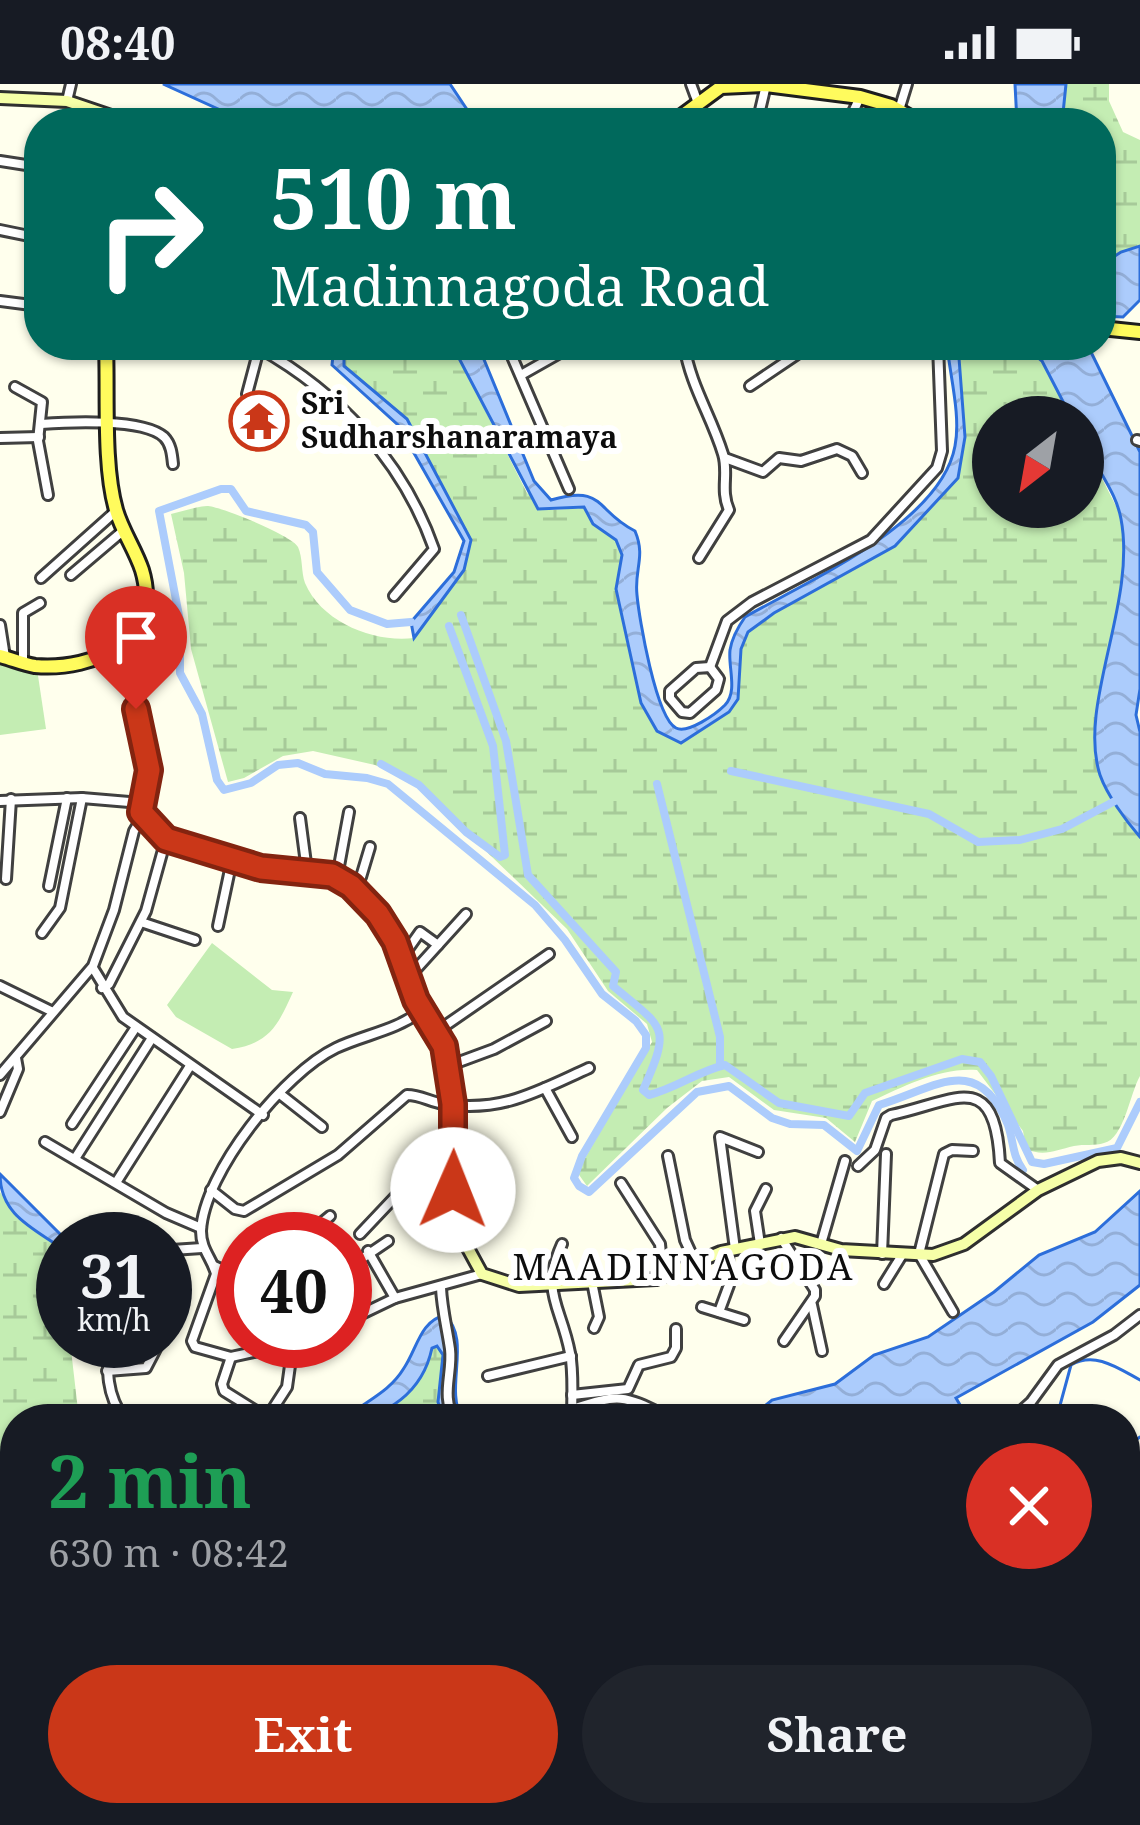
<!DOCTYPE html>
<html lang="en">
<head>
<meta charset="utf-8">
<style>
	:root { --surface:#171b24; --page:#20242c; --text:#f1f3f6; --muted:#9ea1a6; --accent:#ca3718 }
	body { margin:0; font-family:"Noto Serif",serif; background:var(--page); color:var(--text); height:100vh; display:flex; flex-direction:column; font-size:45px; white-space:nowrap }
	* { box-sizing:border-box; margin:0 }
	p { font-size:39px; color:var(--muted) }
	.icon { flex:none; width:66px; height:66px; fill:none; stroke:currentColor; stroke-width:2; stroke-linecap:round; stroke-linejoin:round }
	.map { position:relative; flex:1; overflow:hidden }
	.side { position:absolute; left:0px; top:1320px; width:1140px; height:423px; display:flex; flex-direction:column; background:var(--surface); border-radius:48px 48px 0 0; box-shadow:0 3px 9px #0004 }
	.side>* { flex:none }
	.banner { position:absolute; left:24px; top:24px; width:1092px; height:252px; border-radius:48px; box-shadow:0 3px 9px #0004; background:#00695c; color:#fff; overflow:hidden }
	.needle { width:78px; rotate:211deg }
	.controls { position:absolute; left:972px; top:312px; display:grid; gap:24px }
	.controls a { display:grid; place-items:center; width:132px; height:132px; border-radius:50%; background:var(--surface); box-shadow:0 3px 9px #0004; font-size:60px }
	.speed { position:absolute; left:36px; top:1128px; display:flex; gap:24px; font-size:60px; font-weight:700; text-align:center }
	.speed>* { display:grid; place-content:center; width:156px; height:156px; border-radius:50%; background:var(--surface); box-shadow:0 3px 9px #0004; line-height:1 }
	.speed small { font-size:30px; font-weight:400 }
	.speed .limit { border:18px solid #d22; background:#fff; color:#111 }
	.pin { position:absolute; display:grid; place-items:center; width:102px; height:102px; color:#fff; margin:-123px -51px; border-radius:50% 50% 50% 0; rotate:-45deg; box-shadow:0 0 12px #0007 }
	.pin .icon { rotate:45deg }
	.me { position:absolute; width:132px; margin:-66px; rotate:1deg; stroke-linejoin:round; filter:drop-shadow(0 0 9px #0008) }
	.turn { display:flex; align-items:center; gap:42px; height:252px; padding:0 48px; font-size:54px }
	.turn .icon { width:156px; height:156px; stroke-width:2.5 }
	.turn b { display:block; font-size:84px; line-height:102px }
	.round { display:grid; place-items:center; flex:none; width:126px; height:126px; border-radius:63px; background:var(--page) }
	.headline { display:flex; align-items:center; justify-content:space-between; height:204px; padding:0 48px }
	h1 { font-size:72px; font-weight:700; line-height:90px; color:#1e9e55 }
	.action { display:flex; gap:24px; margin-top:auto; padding:24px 48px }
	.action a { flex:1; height:138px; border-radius:72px; background:var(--accent); color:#fff; font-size:48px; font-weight:700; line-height:138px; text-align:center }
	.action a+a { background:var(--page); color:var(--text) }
	.status { display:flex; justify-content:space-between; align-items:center; height:84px; padding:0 60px; background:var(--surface); direction:ltr }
	.status svg { height:33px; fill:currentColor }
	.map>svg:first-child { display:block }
	.wetland { fill:url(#wetland-marsh) }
	.park { fill:#c4edb3 }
	.water { fill:url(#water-waves); stroke:#2c6eda; stroke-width:3 }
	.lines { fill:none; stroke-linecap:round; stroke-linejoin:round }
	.stream { stroke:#2c6eda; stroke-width:3 }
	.canal { stroke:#acccfc; stroke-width:8 }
	.street-casing { stroke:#404040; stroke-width:14 }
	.secondary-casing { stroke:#2f2f2f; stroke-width:16 }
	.primary-casing { stroke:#1e1e1e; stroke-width:18 }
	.street { stroke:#fff; stroke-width:8 }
	.secondary { stroke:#f6ffa8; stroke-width:10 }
	.primary { stroke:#fffb5d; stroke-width:12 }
	.route-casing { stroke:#832410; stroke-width:30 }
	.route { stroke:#ca3718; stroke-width:21 }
	.labels { text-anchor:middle; stroke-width:12; stroke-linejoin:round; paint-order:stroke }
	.poi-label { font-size:30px; font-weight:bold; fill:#0d0d0d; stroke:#fff; text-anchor:start }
	.quarter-label { font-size:36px; letter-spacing:3px; fill:#0d0d0d; stroke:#fff }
</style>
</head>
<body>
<div class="status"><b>08:40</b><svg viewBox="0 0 49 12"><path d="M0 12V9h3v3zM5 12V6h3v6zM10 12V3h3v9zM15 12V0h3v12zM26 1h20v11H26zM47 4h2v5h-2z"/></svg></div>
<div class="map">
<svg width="1140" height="1741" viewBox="0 0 1140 1741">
	<defs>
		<pattern id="wetland-marsh" width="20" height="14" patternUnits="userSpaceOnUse" patternTransform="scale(3)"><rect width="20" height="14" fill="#c4edb3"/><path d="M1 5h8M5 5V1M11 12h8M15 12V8" fill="none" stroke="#a7ca99"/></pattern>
		<pattern id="water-waves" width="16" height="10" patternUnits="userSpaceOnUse" patternTransform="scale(3)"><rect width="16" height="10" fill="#acccfc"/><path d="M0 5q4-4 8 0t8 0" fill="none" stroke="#93aed7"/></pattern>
	</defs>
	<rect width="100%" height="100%" fill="#ffffed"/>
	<g class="wetland">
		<path d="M 1066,0 L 1109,0 L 1109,17 L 1123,48 L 1140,56 L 1140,162 L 1121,168 L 1101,181 L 1101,39 L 1062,39 Z"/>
		<path d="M 344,261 L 452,261 L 527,409 L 552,426 L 584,424 L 593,440 L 616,456 L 622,472 L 616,506 L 641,619 L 681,659 L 738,615 L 741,565 L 748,548 L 774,529 L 895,462 L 958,394 L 958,261 L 1023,261 L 1042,277 L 1071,333 L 993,333 L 993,423 L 1083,423 L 1083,357 L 1121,432 L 1124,482 L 1120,525 L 1097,627 L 1095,662 L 1101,694 L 1140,753 L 1140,992 C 1130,1009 1124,1055 1104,1059 C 1095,1062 1084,1060 1074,1062 C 1056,1066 1044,1073 1026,1065 L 1023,1047 L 977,986 C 941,983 904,1002 872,1017 L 855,1058 L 826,1034 L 774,1026 L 729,993 L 702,997 L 667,1024 L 587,1102 L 577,1088 L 652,958 L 647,940 L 608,907 L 567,845 L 413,697 L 375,681 L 313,667 L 283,672 L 244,694 L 228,698 L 191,565 L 184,489 L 171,430 C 183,427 195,423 207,422 C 220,422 293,452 298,463 C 303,474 301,488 305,499 C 322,539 375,559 414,554 L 464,486 L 471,455 L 407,335 L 344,281 Z"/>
		<path d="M 0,1108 L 17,1134 L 63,1165 L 63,1257 L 70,1257 L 79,1335 L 15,1335 L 15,1425 L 0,1426 Z"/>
		<path d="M 437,1262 L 443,1271 L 438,1318 L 444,1335 L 370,1335 L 384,1328 L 432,1263 Z"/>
		<path d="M 190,1728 L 560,1728 L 559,1741 L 199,1741 Z"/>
	</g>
	<g class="park">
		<path d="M 0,575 L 37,585 L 46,645 L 0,651 Z"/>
		<path d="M 212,859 L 272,906 L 293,908 C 278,941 270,959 232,965 L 176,933 L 167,921 Z"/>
	</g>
	<g class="water">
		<path d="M 163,0 L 450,0 L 468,27 L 470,39 L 249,39 Z"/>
		<path d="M 1015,0 L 1066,0 L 1062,39 L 1017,39 Z"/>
		<path d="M 1140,162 L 1140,216 L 1123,233 L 1101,232 L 1101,181 L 1121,168 Z"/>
		<path d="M 334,261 L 344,261 L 344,282 L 407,335 L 471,456 L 464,486 L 414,554 L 411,538 L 454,488 L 464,457 L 398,341 L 332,281 Z"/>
		<path d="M 452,261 L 478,261 L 534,397 L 551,416 C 605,400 595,427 635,447 C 646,473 634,485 637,511 C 639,534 656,634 676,644 C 688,650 716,630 725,621 C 738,607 728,584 730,566 C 732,553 738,543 745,533 C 808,497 941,439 955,362 C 961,332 950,292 947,261 L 958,261 L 965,353 L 958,394 L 895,462 L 774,529 L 748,548 L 741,565 L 738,615 L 729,628 L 681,659 L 657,647 L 641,619 L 616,505 L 622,471 L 616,456 L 593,440 L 584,423 L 538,425 Z"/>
		<path d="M 1023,261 L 1089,264 L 1140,368 L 1140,605 L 1136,631 L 1140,648 L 1140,753 C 1126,737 1107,711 1100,691 C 1077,621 1137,519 1121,435 C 1114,397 1083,376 1083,333 L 1071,333 L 1042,277 Z"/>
		<path d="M 0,1090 L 65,1155 L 63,1165 C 33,1144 0,1131 0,1090 Z"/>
		<path d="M 1140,1107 L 1140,1201 L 1093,1238 L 956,1314 L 963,1326 L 980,1335 L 961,1335 L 947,1323 L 925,1335 L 749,1335 L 772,1316 L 835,1300 L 874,1271 L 928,1253 L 994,1208 L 1039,1171 L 1095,1148 Z"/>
		<path d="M 445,1231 C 472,1257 444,1303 462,1335 L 444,1335 L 438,1318 L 443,1271 L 437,1262 L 432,1264 C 423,1307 387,1335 344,1335 C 365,1317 389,1309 404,1284 C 417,1265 420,1237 445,1231 Z"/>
	</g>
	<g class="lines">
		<g class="stream">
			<path d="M 1061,1335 L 1059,1325 L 1071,1281 C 1095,1267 1118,1284 1140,1296"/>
			<path d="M 1125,1364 L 1140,1353"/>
			<path d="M 1125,1445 L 1140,1441"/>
		</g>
		<g class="canal">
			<path d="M 461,531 L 506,657 L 528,791 L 616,888 L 613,902 C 664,945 672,941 643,1006 L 649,1011 C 677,1004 698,987 725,981 L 779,1019 L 849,1032 L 865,1009 L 962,975 L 980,978 L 991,992 L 1032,1078 L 1044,1080 L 1117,1064 L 1140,1018"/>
			<path d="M 411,538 L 387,540 L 350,526 L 317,488 L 313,448 L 306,441 L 246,427 L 231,405 L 221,405 L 159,427 L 180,537 L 180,589 L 202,630 L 217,696 L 224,706 L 251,699 L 278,681 L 298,679 L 325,690 L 367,694 L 388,700 L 535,821 L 565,856 L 602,910 L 636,937 L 646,951 L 646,964 L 582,1072 L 574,1094 L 579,1102 L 589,1108 L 697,1008 L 729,1002 L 772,1034 L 790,1040 L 824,1041 L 857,1067 L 879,1021 C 935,1004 978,967 1008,1041 C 1014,1059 1012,1071 1023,1086"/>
			<path d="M 381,680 L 419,701 L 466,748 L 500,773 L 505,771 L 493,662 L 449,542"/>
			<path d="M 731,687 L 929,730 L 978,758 L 1020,756 L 1062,745 L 1115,717"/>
			<path d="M 657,700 L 720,953 L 720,982"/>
		</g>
		<defs>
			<g id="street">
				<path d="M 691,0 L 698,19"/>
				<path d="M 67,17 L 71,0"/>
				<path d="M 899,26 L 907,0"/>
				<path d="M 75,39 L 79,21"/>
				<path d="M 757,39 L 766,1"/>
				<path d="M 848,39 L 860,13"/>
				<path d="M 881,39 L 891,22"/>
				<path d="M 0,77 L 39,83"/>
				<path d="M 0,146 L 39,154"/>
				<path d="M 0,217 L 39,222"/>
				<path d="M 507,261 L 569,405"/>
				<path d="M 684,261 C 691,303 711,331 723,370 C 729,389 720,406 729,426 L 699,474"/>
				<path d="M 259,264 C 339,309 403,377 434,465 L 394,512"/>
				<path d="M 521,291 L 574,261"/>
				<path d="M 750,302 L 796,271 L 801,261"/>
				<path d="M 15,303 L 42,318 L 38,357 L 48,411"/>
				<path d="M 256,332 L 247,310 L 260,261"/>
				<path d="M 41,340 C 68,338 143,334 164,353 C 171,360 172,370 173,380"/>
				<path d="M 0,354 L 39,353"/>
				<path d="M 1137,356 L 1140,357"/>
				<path d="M 725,374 L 763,388 L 779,374 L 801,377 L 837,365 L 852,372 L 862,389"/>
				<path d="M 71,491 L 124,446"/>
				<path d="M 41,494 L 116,427"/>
				<path d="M 0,541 L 5,573"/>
				<path d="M 23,580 L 23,529 L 40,519"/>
				<path d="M 710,583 L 727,537 L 752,518 L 871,456 L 937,384 L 942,367 L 938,261"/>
				<path d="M 710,583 L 719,595 L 716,606 L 690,629 L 682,628 L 670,614 L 670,607 L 696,584 Z"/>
				<path d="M 0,717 L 82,714 L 141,719"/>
				<path d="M 300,734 L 307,787"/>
				<path d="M 337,793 L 349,728"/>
				<path d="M 6,795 L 11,715"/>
				<path d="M 49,802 L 67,714"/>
				<path d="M 351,802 L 361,793 L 370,763"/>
				<path d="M 141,838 L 195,856"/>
				<path d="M 218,842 L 232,776"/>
				<path d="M 42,849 L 60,824 L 82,714"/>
				<path d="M 401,875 L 420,848 L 438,861"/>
				<path d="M 93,884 L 123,933 L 263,1031"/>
				<path d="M 408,894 L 466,830"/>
				<path d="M 0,902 L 51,927"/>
				<path d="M 102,904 L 109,900 L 146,827 L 166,755"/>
				<path d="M 436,948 L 549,870"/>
				<path d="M 448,982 L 494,965 L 546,937"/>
				<path d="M 0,991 L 93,882 L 114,826 L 134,747 L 143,732"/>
				<path d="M 545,1004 L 572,1053"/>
				<path d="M 280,1010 L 322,1043"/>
				<path d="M 0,1028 L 18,985 L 16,974"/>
				<path d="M 72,1040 L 136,943"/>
				<path d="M 45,1058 L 166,1129 L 201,1144"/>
				<path d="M 668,1072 L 685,1156 L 696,1180"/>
				<path d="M 76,1073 L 152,954"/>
				<path d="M 858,1082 L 875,1066 L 886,1034 L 891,1031 C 956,1017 995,983 1000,1079 L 1038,1106"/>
				<path d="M 117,1097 L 190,982"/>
				<path d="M 621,1099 L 660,1160 L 663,1191"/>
				<path d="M 211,1106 L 235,1125 L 244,1127 L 338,1071 L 407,1011 C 421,1011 430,1018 444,1020 C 502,1029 538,1007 589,984"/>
				<path d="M 460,1143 L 504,1124"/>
				<path d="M 360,1150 L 411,1096 L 453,1064"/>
				<path d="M 781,1154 L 815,1206 L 815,1212 L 784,1257"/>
				<path d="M 302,1155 L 330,1132"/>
				<path d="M 562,1160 C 540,1209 561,1221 570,1269 C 574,1290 572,1313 572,1335"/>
				<path d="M 760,1160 L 755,1127 L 766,1105"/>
				<path d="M 821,1160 L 845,1077"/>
				<path d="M 735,1165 L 720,1053 L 758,1068"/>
				<path d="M 368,1167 L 395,1214"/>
				<path d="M 882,1170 L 886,1070"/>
				<path d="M 214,1182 L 243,1195"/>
				<path d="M 345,1186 L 388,1157"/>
				<path d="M 592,1198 L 599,1233 L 594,1244"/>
				<path d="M 884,1200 L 902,1171"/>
				<path d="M 441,1204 C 442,1225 447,1244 450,1265 C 453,1289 440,1313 455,1335"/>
				<path d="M 165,1217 L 172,1166 L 202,1164"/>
				<path d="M 812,1221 L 822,1267"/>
				<path d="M 702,1223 L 744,1236"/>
				<path d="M 719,1228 L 729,1201 L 728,1167"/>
				<path d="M 953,1228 L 919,1170 L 944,1070 L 952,1066 L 973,1067"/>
				<path d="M 345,1238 L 395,1214 L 482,1190"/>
				<path d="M 165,1245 L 167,1216"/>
				<path d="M 109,1257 C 107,1287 106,1310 124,1335"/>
				<path d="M 304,1257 L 231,1273 L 195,1263 L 192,1257 L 216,1190 C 212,1174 201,1166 201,1147 C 204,1088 284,989 336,964 C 366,950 395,947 421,927"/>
				<path d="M 231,1273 L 222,1300 L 224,1307 L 269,1335"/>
				<path d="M 107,1287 L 146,1284 L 160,1257"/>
				<path d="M 488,1292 L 571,1272"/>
				<path d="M 572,1311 L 628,1305 L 639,1281 L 671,1273 L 676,1264 L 676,1245"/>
				<path d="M 572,1325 C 621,1309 623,1311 668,1333"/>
				<path d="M 267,1334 L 287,1303 L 293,1260"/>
				<path d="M 1012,1335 L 1031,1318 L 1058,1281 L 1114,1251 L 1140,1231"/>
				<path d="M 1125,1665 L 1140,1661"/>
				<path d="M 716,1728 L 716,1741"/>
				<path d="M 1072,1739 L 1076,1728"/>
				<path d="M 1033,1741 L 1037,1728"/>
			</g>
			<g id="secondary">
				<path d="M 0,14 L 67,17 L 132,39"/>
				<path d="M 122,563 L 148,680 L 140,723 L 147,738 L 166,755 L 232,776 L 337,793 L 364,815 L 390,846 L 416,916 L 444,962 L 453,1020 L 454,1122 L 464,1157 L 482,1190 L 519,1202 L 656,1195 L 721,1168 L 795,1153 L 841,1166 L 933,1171 L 964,1160 L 1038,1106 L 1098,1077 L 1121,1074 L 1140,1079"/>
				<path d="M 1133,1741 L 1131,1694 L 1140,1673"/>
			</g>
			<g id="primary">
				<path d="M 672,39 L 721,3 L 766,1 L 860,13 L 891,22 L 921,39"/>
				<path d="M 1101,244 L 1140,248"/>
				<path d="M 0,572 C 12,575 23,580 35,582 C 95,587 163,555 142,486 C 135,465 122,447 116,426 C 103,381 108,310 106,261"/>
			</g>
		</defs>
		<use href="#street" class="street-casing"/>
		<use href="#secondary" class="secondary-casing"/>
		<use href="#primary" class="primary-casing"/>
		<use href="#street" class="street"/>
		<use href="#secondary" class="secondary"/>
		<use href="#primary" class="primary"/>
	</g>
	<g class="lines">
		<defs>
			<path id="route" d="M 136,625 L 149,686 L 141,728 L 166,755 L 261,784 L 332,791 L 351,802 L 378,830 L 395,857 L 416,916 L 444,962 L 453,1020 L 453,1106"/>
		</defs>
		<use href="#route" class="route-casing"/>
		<use href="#route" class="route"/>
	</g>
	<defs>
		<symbol id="temple-ring" viewBox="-11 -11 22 22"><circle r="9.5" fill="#fff" stroke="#ca3718" stroke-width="1.5"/><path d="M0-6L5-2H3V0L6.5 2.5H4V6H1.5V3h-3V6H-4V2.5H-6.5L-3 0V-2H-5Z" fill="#ca3718"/></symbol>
	</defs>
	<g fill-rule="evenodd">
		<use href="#temple-ring" x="226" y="304" width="66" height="66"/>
	</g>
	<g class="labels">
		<g class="poi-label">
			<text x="301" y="330">Sri<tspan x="301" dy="34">Sudharshanaramaya</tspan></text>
		</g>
		<g class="quarter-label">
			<text x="684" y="1196">MAADINNAGODA</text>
		</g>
	</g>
</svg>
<div class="controls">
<a><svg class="needle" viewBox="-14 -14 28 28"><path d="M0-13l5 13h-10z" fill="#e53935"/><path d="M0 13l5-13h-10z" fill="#9ea1a6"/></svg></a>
</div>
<div class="speed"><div>31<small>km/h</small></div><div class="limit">40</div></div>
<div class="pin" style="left:136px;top:625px;background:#d93025"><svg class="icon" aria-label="arrive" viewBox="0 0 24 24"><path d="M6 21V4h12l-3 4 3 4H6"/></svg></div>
<svg class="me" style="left:453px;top:1106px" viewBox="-20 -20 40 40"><circle r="19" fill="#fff"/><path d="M0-13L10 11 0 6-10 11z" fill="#ca3718"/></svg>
<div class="banner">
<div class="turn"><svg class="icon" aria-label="right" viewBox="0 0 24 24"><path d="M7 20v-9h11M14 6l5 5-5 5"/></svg><div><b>510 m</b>Madinnagoda Road</div></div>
</div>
<section class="side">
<div class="headline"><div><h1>2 min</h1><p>630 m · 08:42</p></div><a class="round" style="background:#d93025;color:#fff"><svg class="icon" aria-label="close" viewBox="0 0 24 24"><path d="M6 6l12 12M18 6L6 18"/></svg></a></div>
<div class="action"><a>Exit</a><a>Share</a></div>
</section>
</div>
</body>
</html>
